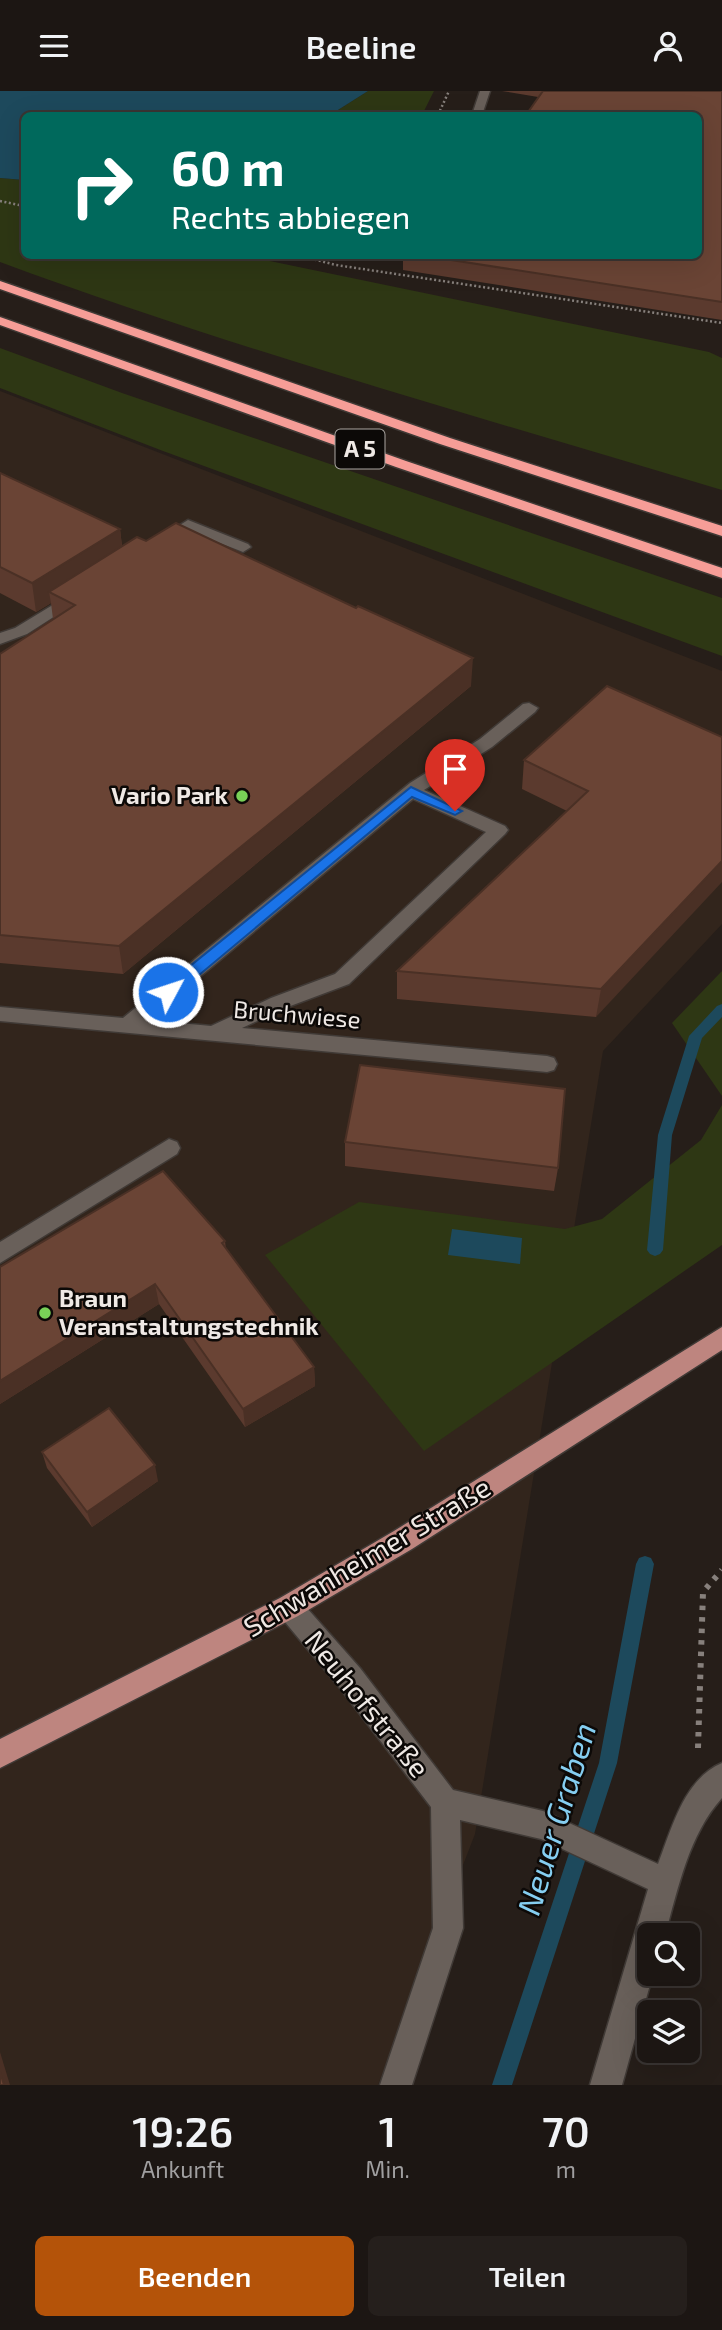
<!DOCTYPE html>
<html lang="de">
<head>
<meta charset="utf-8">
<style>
	:root { --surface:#1c1613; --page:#251f1c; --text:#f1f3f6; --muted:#a09fa0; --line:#3a3533; --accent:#b45309 }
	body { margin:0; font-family:"Exo 2",sans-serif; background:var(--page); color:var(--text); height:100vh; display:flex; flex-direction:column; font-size:26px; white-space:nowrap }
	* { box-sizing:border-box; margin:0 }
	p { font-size:23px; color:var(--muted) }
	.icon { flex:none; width:38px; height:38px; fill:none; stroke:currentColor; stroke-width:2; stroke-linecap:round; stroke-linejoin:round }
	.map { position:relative; height:1994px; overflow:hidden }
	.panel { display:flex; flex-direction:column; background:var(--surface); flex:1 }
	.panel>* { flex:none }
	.guide { position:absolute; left:21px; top:21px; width:681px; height:147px; border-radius:10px; box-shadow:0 7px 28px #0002,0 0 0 2px var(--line); background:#00695c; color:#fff; overflow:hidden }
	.tools { position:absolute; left:637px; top:1832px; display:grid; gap:14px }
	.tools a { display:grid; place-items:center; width:63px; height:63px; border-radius:10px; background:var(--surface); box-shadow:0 7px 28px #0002,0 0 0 2px var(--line); font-size:35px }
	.pin { position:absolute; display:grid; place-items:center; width:60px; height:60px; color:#fff; margin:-72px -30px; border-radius:50% 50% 50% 0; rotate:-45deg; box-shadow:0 0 7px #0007 }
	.pin .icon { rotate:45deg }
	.me { position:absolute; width:77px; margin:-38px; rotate:50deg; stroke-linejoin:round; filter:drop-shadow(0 0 5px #0008) }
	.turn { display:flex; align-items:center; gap:24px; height:147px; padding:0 35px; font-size:32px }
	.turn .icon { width:91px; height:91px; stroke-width:2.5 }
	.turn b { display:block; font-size:49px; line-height:60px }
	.eta { display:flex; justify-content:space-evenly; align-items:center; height:119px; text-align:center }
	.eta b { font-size:42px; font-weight:600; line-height:49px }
	.button { display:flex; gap:14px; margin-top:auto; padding:14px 35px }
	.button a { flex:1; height:80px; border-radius:10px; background:var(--accent); color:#fff; font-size:28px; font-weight:600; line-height:80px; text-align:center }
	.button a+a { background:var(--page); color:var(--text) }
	header { display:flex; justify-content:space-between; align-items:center; height:91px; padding:0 35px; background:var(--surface); font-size:32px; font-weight:600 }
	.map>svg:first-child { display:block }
	.built { fill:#32251c }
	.green { fill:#2e3714 }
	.water { fill:#1d495c }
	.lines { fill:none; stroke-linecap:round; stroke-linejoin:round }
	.stream { fill:#1d495c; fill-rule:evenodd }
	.minor-casing { stroke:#403a36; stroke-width:3 }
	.major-casing { stroke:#403a36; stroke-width:3 }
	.highway-casing { stroke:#403a36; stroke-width:3 }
	.path-far1 { stroke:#87807c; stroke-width:2.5; stroke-dasharray:2 2.5; stroke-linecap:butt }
	.path { stroke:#87807c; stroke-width:6; stroke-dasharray:4.5 7; stroke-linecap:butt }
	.minor { fill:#69605a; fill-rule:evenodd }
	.major { fill:#be857f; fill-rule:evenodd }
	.highway { fill:#f69d97; fill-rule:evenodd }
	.wall { fill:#5b3a2e }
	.shaded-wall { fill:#4a3025 }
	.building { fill:#6a4435; stroke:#4a3025; stroke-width:2 }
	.route { fill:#1a73e8; stroke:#114b97; stroke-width:2 }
	.poi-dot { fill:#79d157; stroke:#0c0907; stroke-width:2.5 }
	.labels { text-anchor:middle; stroke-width:5; stroke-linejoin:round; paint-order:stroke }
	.shield { fill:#0c0907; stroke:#aba6a2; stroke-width:2 }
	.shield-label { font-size:23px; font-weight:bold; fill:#efe9e5 }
	.poi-label { font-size:24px; font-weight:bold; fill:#efe9e5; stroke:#0c0907; text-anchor:end }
	.street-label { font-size:24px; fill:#efe9e5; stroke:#0c0907 }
	.near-street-label { font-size:28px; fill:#efe9e5; stroke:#0c0907 }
	.near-water-label { font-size:32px; font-style:italic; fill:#85cef1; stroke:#0c0907 }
</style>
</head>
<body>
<header><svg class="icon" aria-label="menu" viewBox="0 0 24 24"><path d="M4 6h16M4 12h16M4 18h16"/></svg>Beeline<svg class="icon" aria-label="person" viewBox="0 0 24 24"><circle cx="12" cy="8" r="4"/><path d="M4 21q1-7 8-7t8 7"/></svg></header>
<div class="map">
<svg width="722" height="1994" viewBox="0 0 722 1994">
	<rect width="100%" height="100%" fill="#261e19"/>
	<path class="built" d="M 0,300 L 722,580 L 722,833 L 603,960 L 475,1743 L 378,1994 L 0,1994 Z"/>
	<g class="green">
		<path d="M 368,0 L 434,0 L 422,24 L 330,24 Z"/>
		<path d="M 0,87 L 24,89 L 24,164 L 245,165 L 709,261 L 722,267 L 722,399 C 480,326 237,259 0,171 Z"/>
		<path d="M 0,257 L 122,302 L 722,507 L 722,565 L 163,360 L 0,297 Z"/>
		<path d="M 722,880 L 722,1005 L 672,932 Z"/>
		<path d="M 722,1014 L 722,1154 L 424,1360 L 265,1164 L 359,1111 L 565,1138 L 602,1128 L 701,1049 Z"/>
	</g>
	<g class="water">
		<path d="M 0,0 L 368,0 L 330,24 L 24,24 L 24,89 L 0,87 Z"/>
		<path d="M 452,1138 L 522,1147 L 520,1173 L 448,1164 Z"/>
	</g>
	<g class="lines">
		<g class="stream">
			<path d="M 722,913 L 722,926 L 702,947 L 672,1044 L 663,1159 L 660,1163 L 655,1165 L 650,1163 L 647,1159 L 658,1044 L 689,945 L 717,915 Z"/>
			<path d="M 645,1465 L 651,1467 L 654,1473 L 617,1672 L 512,1994 L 492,1994 L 599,1672 L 636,1473 L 639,1467 Z"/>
		</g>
		<defs>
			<g id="minor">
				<path d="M 480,0 L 490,0 L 482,24 L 472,24 Z"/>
				<path d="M 188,429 L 248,453 L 251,456 L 243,461 L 238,459 L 189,440 L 166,455 L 156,455 L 153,452 L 156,449 Z"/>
				<path d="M 74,501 L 80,503 L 82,506 L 80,509 L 27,543 L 0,553 L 0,542 L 15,537 Z"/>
				<path d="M 529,612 L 538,617 L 535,621 L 492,656 L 424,699 L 505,735 L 508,739 L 505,743 L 349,893 L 285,917 L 242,937 L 547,965 L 554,967 L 557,973 L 554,979 L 547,981 L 0,930 L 0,916 L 123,927 L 410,692 L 480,648 L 523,613 ZM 413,708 L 486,741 L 335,883 L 271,907 L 211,935 L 148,929 Z"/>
				<path d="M 169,1048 L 177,1051 L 180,1057 L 177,1063 L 0,1172 L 0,1151 Z"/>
				<path d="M 289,1503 L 298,1507 L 360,1577 L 453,1699 L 543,1720 L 658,1773 C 672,1737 684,1688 722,1672 L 722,1707 C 689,1743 678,1798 665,1844 L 649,1844 L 649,1883 L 653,1883 L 622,1994 L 590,1994 L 648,1798 L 541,1748 L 460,1729 L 463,1837 L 412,1994 L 380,1994 L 433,1837 L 431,1716 L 340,1597 L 280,1525 L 276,1516 L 280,1507 Z"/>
			</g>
			<path id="major" d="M 722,1236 L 722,1259 L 412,1458 L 298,1525 L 0,1677 L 0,1648 L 280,1507 L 394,1440 Z"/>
			<g id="highway">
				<path d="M 0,190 L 450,347 L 722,435 L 722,445 L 440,353 L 0,198 Z"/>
				<path d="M 0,226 L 406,370 L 722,477 L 722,487 L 396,376 L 0,234 Z"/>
			</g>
		</defs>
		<use href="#minor" class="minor-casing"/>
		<use href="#major" class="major-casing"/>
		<use href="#highway" class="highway-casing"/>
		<g class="path-far1">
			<path d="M 438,24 L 449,0"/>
			<path d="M 0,110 L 24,115"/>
			<path d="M 297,164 L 336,174 L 722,232"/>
		</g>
		<path class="path" d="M 698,1657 L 703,1501 L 722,1479"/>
		<use href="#minor" class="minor"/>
		<use href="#major" class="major"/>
		<use href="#highway" class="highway"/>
	</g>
	<g class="wall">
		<path d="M 502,0 L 722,0 L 722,229 L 403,179 L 403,164 L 698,164 L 538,6 Z"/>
		<path d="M 0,382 L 120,438 L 122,455 L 471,595 L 123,883 L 0,872 L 0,563 L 53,528 L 51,512 L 36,521 L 0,502 Z"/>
		<path d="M 722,646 L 596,926 L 397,908 L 397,880 L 567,720 L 522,698 L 524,669 Z"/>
		<path d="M 345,1051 L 558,1077 L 554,1100 L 345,1075 Z"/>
		<path d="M 225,1150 L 226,1159 L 314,1276 L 315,1295 L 245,1336 L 159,1213 L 0,1313 L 0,1176 Z"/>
		<path d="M 42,1361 L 158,1390 L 92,1436 L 47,1377 Z"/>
	</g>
	<g class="shaded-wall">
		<path d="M 120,438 L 123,466 L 49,501 L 51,512 L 36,521 L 32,492 Z"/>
		<path d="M 473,567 L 471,595 L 123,883 L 119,855 Z"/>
		<path d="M 722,770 L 722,791 L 596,926 L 601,898 Z"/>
		<path d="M 155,1193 L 159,1213 L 0,1313 L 0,1290 Z"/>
		<path d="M 314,1276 L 315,1295 L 245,1336 L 243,1318 Z"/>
		<path d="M 155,1374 L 158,1390 L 92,1436 L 87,1421 Z"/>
		<path d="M 0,1961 L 10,1994 L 4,1994 L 0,1981 Z"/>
	</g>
	<g class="building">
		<path d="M 543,0 L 722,0 L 722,211 L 419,164 L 698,164 L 698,24 L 526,24 Z"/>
		<path d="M 0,382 L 120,438 L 32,492 L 0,476 Z"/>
		<path d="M 176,432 L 356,517 L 358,515 L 473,567 L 119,855 L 0,844 L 0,563 L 75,514 L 49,501 L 137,446 L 146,450 Z"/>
		<path d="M 607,595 L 722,646 L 722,770 L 601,898 L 397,880 L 588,700 L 524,669 Z"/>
		<path d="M 360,974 L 565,998 L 558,1077 L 345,1051 Z"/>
		<path d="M 163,1080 L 225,1150 L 222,1152 L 314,1276 L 243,1318 L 155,1193 L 0,1290 L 0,1176 Z"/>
		<path d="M 109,1317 L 155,1374 L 87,1421 L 42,1361 Z"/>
		<path d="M 0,1981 L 4,1994 L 0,1994 Z"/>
	</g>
	<path class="route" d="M 411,696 L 462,720 L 455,724 L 412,706 L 174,905 L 163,905 L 161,901 L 163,897 Z"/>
	<g class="poi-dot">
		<circle cx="242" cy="705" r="7"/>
		<circle cx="45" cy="1222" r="7"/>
	</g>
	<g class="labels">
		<rect class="shield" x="335.5" y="338.5" width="49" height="39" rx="5"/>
		<g class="shield-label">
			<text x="360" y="366">A 5</text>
		</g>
		<g class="poi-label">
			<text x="228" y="713">Vario Park</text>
			<text x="59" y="1216" text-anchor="start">Braun<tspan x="59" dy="28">Veranstaltungstechnik</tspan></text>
		</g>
		<g class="street-label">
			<text transform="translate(297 924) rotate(5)" y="8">Bruchwiese</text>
		</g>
		<g class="near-street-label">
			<text transform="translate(367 1466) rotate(-31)" y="10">Schwanheimer Straße</text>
			<text transform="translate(367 1613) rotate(51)" y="10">Neuhofstraße</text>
		</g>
		<g class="near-water-label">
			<text transform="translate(557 1728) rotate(-73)" y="11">Neuer Graben</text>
		</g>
	</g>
</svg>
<div class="tools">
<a><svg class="icon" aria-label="search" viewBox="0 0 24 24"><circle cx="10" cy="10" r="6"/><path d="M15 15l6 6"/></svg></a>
<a><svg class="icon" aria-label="layers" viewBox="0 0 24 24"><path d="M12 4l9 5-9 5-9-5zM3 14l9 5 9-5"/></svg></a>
</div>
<div class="pin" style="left:455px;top:720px;background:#d93025"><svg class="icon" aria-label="arrive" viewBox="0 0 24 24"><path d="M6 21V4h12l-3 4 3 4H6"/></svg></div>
<svg class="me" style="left:168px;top:901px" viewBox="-20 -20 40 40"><circle r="17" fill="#1a73e8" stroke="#fff" stroke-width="3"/><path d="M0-11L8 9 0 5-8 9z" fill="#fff"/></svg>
<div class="guide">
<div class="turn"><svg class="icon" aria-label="right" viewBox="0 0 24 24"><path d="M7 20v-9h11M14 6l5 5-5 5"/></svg><div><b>60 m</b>Rechts abbiegen</div></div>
</div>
</div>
<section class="panel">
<div class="eta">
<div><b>19:26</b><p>Ankunft</p></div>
<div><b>1</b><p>Min.</p></div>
<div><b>70</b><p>m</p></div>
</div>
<div class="button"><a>Beenden</a><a>Teilen</a></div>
</section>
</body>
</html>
